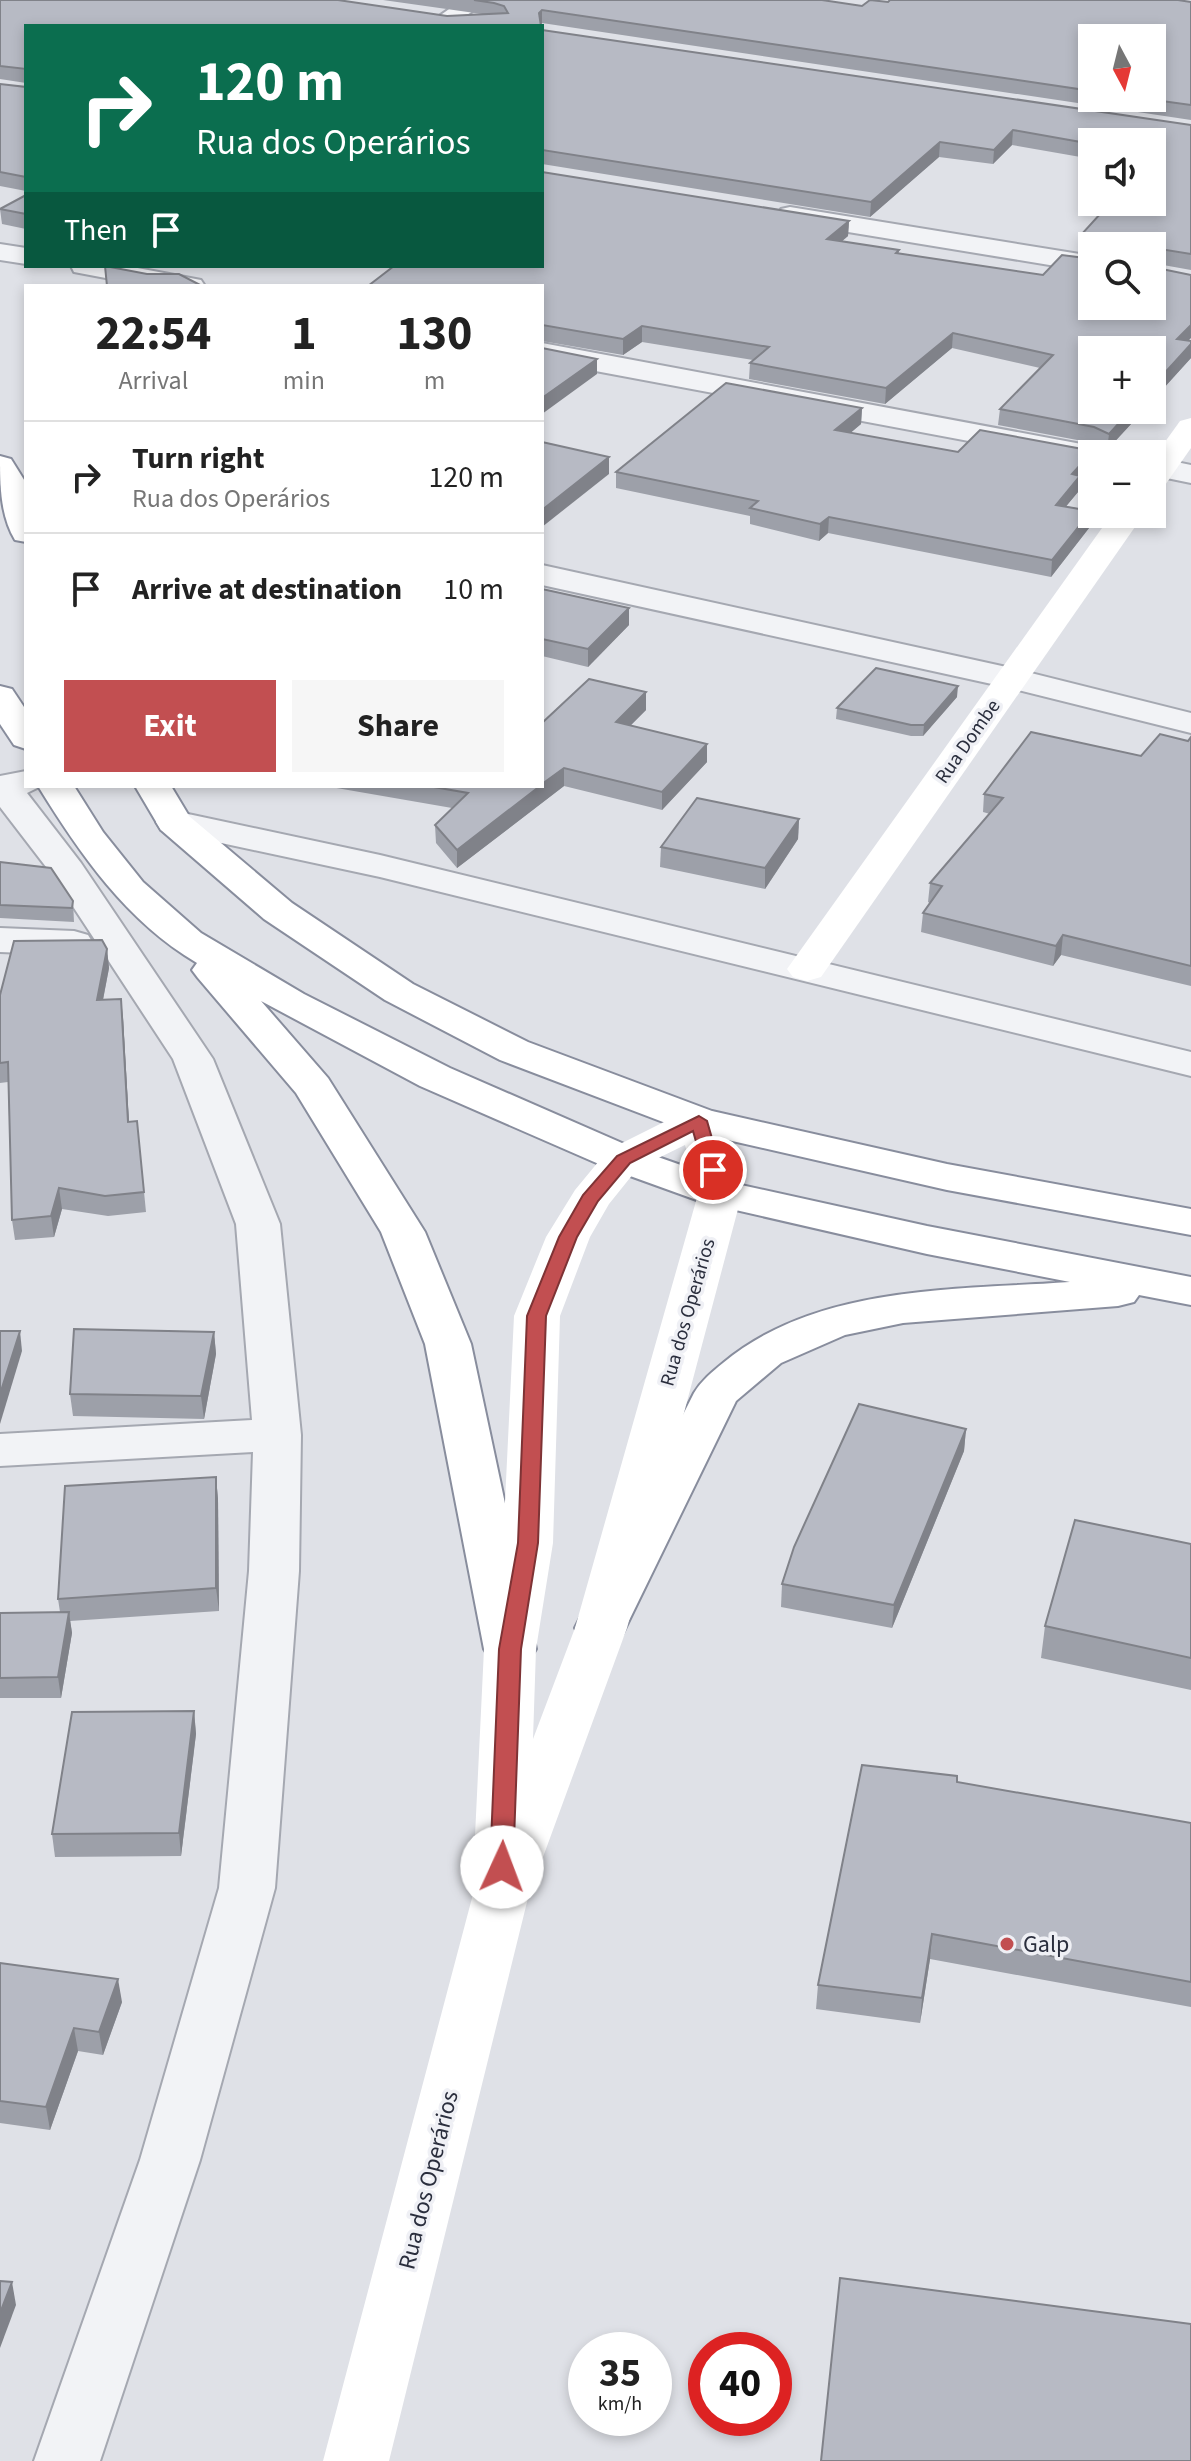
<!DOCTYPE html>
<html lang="en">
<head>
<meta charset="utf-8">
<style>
	:root { --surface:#fff; --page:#f6f6f6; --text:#222; --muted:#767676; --line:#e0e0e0; --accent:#c24f51 }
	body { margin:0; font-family:"Source Sans 3",sans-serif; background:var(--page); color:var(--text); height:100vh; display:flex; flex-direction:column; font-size:30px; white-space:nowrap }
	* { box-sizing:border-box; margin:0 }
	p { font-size:26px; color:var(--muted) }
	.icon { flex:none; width:44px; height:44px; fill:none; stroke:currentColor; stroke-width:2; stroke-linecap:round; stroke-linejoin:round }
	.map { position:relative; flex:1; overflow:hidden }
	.details { position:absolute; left:24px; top:284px; width:520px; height:504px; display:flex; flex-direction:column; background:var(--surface); border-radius:0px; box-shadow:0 4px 12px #0003 }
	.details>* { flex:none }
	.hud { position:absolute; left:24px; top:24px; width:520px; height:244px; border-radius:0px; box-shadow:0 4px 12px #0003; background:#0b6e4f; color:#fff; overflow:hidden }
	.needle { width:52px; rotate:173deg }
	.buttons { position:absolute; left:1078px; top:24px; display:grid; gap:16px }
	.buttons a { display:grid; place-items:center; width:88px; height:88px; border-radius:0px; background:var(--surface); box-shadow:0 4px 12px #0003; font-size:40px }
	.speed { position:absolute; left:568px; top:2332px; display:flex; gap:16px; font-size:40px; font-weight:700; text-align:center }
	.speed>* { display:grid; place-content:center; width:104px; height:104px; border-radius:50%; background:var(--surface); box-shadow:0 4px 12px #0003; line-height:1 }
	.speed small { font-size:20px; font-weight:400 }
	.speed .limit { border:12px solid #d22; background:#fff; color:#111 }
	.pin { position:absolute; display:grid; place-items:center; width:68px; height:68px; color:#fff; margin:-34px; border:4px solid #fff; border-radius:50%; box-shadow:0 2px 8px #0007 }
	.me { position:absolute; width:88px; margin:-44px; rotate:2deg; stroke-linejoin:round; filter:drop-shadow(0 0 6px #0008) }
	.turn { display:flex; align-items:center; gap:28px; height:168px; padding:0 40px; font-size:36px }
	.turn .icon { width:104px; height:104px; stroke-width:2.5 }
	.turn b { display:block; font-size:56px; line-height:68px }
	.then { display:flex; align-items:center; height:76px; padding:0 40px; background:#0003; gap:16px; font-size:30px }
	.eta { display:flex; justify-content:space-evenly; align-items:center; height:136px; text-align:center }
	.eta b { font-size:48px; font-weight:700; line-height:56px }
	.button { display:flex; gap:16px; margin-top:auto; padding:16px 40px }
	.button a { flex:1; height:92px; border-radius:0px; background:var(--accent); color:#fff; font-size:32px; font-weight:700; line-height:92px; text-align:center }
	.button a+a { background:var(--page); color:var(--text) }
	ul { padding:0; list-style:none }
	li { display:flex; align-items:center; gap:24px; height:112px; padding:0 40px; border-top:2px solid var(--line) }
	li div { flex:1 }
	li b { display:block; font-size:30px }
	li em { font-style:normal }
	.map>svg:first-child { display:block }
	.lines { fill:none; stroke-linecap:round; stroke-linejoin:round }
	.street-casing { stroke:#a5a8b1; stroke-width:4 }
	.highway-casing { stroke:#888d9d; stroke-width:4 }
	.street { fill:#f2f3f6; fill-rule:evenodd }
	.secondary { fill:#fff; fill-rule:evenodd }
	.highway { fill:#fff; fill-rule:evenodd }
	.wall { fill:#9da0a9; fill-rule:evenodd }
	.shaded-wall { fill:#808289 }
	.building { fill:#b7bac4; stroke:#808289; stroke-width:2 }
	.route { fill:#c24f51; stroke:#7e3335; stroke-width:2 }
	.poi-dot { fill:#c24f51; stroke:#eff0f5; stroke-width:3 }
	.labels { text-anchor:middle; stroke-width:7; stroke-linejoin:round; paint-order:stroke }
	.street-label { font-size:20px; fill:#2a2e3d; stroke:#eff0f5 }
	.near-poi-label { font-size:24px; fill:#2a2e3d; stroke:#eff0f5; text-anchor:start }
	.near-street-label { font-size:24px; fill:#2a2e3d; stroke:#eff0f5 }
</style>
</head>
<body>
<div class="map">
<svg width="1191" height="2461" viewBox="0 0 1191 2461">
	<rect width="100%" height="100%" fill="#dfe1e7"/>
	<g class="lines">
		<defs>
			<g id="street">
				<path d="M 462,0 L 488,0 L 452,26 L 425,26 Z"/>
				<path d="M 790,207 L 1092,256 L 1092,272 L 781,221 L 777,215 L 781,209 Z"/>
				<path d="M 0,244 L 26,248 L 26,264 L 0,260 Z"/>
				<path d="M 71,266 L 127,266 L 201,280 L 205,286 L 148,286 L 74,272 Z"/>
				<path d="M 542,343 L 1092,446 L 1103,449 L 1106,454 L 1092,454 L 1092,464 L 542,361 Z"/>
				<path d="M 1152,457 L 1191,465 L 1191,483 L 1152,475 Z"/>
				<path d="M 542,565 L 1011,668 L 1191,713 L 1191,733 L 1010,688 L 542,585 Z"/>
				<path d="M 26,771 L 26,786 L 41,786 L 27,793 L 81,863 L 213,1059 L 280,1224 L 301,1435 L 299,1571 L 275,1888 L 200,2160 L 100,2461 L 34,2461 L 140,2160 L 219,1888 L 249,1571 L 253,1452 L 0,1466 L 0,1434 L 252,1420 L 236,1224 L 173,1059 L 53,876 L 0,807 L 0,776 Z"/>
				<path d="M 174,811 L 380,855 L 1191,1052 L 1191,1076 L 380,877 L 161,830 L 156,822 L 161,814 Z"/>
				<path d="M 0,928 L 74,931 L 88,935 L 93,943 L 88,951 L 74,955 L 0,952 Z"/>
			</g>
			<g id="highway">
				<path d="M 0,456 L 11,459 L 26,483 L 26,542 L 15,540 C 0,515 0,484 0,456 Z"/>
				<path d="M 0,686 L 12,689 L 26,710 L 26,749 L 14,745 L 0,724 Z"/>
				<path d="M 38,786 L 74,786 L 103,832 L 143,882 L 201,933 L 304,994 L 450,1068 L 638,1150 L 732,1183 L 927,1226 L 1191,1277 L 1191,1305 L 1139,1295 L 1134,1302 L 1118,1306 L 903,1323 L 845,1335 L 781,1363 L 736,1401 L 619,1641 L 601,1646 L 583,1641 L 575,1628 L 694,1393 C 702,1380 712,1372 723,1363 C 816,1285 955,1290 1070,1282 L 927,1254 L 705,1203 L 608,1168 L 420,1086 L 261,1001 L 328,1078 L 425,1232 L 471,1344 L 536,1649 L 528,1662 L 510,1668 L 492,1662 L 484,1649 L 425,1344 L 381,1232 L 296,1093 L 198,978 L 192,970 L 197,963 C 126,921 80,854 38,786 Z"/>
				<path d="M 135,786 L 171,786 L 189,816 L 292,903 L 413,984 L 528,1042 L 712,1111 L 947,1164 L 1191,1209 L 1191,1235 L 947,1190 L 684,1130 L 500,1060 L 385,1000 L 264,919 L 161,830 Z"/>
			</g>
		</defs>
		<use href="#street" class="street-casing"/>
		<use href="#highway" class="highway-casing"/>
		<use href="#street" class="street"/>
		<g class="secondary">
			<path d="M 1191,418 L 1191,448 L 1163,488 L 1152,490 L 1152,460 L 1180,421 Z"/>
			<path d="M 1112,514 L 1144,514 L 821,977 L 807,981 L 793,977 L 787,969 Z"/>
			<path d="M 699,1108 L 714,1112 L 720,1121 L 742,1194 L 627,1628 L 528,1898 L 389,2461 L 323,2461 L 472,1898 L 484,1649 L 503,1543 L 514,1316 L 546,1237 L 575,1190 L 608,1150 L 684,1112 ZM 685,1145 L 698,1194 L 575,1628 L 533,1739 L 536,1649 L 553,1543 L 560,1316 L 590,1237 L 609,1204 L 638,1168 Z"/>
		</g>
		<use href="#highway" class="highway"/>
	</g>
	<g class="wall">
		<path d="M 0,0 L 447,16 L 482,14 L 383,0 L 822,0 L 862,6 L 888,2 L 1191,2 L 1191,120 L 542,23 L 541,25 L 26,26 L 26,83 L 0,79 ZM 1092,38 L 1152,98 L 1092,98 Z"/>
		<path d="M 542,30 L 1191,125 L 1191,270 L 1152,263 L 1152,246 L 1092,246 L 1092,254 L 1078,251 L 1080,236 L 1152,202 L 1152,142 L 1092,142 L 1092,159 L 1012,145 L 993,164 L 939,157 L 870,217 L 542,164 Z"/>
		<path d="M 0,84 L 26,87 L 26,191 L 0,186 Z"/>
		<path d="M 26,195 L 26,229 L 2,224 L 0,209 Z"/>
		<path d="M 849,221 L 848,236 L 842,241 L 899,250 L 899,254 L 1188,341 L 1191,358 L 1152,401 L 1152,350 L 1092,410 L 1144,410 L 1107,450 L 1093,443 L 998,425 L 1000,409 L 1040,368 L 952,348 L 885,404 L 749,379 L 750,363 L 753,360 L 642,342 L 623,355 L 542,341 L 542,286 Z"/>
		<path d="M 862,408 L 861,424 L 850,433 L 958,452 L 1092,467 L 1079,480 L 1078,492 L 1066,506 L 1091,511 L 1089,528 L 1051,577 L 828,533 L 819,541 L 750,524 L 750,516 L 616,488 L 616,472 Z"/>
		<path d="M 542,589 L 629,608 L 629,625 L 588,667 L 542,656 Z"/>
		<path d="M 646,692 L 646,710 L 630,726 L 707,744 L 707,762 L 662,810 L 564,786 L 457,868 L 436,843 L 435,825 L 452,808 L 325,786 L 542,786 Z"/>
		<path d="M 957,697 L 923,736 L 911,736 L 836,719 L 837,708 Z"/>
		<path d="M 1191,737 L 1191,986 L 1061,955 L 1053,966 L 921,932 L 923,913 L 930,903 L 928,902 L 930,883 L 990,814 L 983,812 L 984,794 L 1141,756 L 1188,741 Z"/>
		<path d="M 799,819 L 798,839 L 765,889 L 660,867 L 661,847 Z"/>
		<path d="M 0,862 L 73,901 L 74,922 L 0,918 Z"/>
		<path d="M 107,949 L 109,968 L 103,1000 L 123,1018 L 129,1122 L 137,1121 L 146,1212 L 108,1216 L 62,1209 L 54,1237 L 15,1240 L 12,1220 L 8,1082 L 0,1083 L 0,995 Z"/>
		<path d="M 214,1332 L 216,1354 L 204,1419 L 73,1416 L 70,1394 Z"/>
		<path d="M 966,1429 L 964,1451 L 892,1628 L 781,1607 L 782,1584 Z"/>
		<path d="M 216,1477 L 218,1499 L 219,1611 L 70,1621 L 72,1633 L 61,1698 L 0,1698 L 0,1613 L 60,1612 L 58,1599 Z"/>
		<path d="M 1191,1544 L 1191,1690 L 1041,1658 L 1045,1626 Z"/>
		<path d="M 194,1711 L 196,1734 L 181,1856 L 55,1857 L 52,1834 Z"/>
		<path d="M 957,1782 L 1191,1823 L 1191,2007 L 930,1959 L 920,2023 L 816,2009 L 818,1985 Z"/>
		<path d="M 0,1963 L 122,2002 L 103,2055 L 78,2051 L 50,2130 L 0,2123 Z"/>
	</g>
	<g class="shaded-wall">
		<path d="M 542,10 L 542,23 L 539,26 L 539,13 Z"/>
		<path d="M 1013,130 L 1012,145 L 993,164 L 994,150 Z"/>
		<path d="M 940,142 L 939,157 L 870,217 L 871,202 Z"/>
		<path d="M 849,221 L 848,236 L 827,254 L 827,239 Z"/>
		<path d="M 1191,325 L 1191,338 L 1175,354 L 1177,339 Z"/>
		<path d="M 642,326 L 642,342 L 623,355 L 623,339 Z"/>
		<path d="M 953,333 L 952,348 L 885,404 L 886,388 Z"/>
		<path d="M 1191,344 L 1191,358 L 1152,401 L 1152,387 Z"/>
		<path d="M 597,359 L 597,374 L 542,414 L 542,398 Z"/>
		<path d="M 862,408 L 861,424 L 835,446 L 835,430 Z"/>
		<path d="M 1131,410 L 1144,410 L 1107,450 L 1109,434 Z"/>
		<path d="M 1093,451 L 1092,467 L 1079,480 L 1078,492 L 1054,521 L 1056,505 L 1072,474 Z"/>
		<path d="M 609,457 L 609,474 L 542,527 L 542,510 Z"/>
		<path d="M 1091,511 L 1089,528 L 1051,577 L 1052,560 Z"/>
		<path d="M 829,517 L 828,533 L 819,541 L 820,524 Z"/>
		<path d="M 629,608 L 629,625 L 588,667 L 588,649 Z"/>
		<path d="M 958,686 L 957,697 L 923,736 L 924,725 Z"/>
		<path d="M 646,692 L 646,710 L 616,740 L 616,722 Z"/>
		<path d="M 707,744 L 707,762 L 662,810 L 662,792 Z"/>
		<path d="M 564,768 L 564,786 L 457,868 L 457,850 L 540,786 L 542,786 L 542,784 Z"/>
		<path d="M 799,819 L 798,839 L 765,889 L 765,868 Z"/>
		<path d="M 1063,935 L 1061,955 L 1053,966 L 1056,946 Z"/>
		<path d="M 107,949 L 109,968 L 99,1020 L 97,1000 Z"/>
		<path d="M 121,999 L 123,1018 L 130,1142 L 128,1122 Z"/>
		<path d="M 59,1188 L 62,1209 L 54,1237 L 51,1216 Z"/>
		<path d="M 20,1331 L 22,1351 L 0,1424 L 0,1394 Z"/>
		<path d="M 214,1332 L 216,1354 L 204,1419 L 201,1396 Z"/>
		<path d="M 966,1429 L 964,1451 L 892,1628 L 894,1605 Z"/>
		<path d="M 216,1477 L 218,1499 L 219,1611 L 216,1588 Z"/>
		<path d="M 69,1612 L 72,1633 L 61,1698 L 58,1677 Z"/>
		<path d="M 194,1711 L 196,1734 L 181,1856 L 179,1833 Z"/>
		<path d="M 932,1934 L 930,1959 L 920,2023 L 922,1998 Z"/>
		<path d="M 118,1979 L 122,2002 L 103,2055 L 99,2032 Z"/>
		<path d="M 74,2028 L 78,2051 L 50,2130 L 46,2107 Z"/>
		<path d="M 12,2282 L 16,2305 L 0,2348 L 0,2313 Z"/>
	</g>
	<g class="building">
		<path d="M 0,0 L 338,0 L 447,16 L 508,13 L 504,6 L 494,3 L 474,0 L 822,0 L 862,6 L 870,0 L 888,2 L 890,0 L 1178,0 L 1191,2 L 1191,105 L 1140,98 L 1152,98 L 1152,38 L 1092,38 L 1092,91 L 542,10 L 539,13 L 541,26 L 26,26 L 26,69 L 0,66 Z"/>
		<path d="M 542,30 L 1191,125 L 1191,254 L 1154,248 L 1152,250 L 1152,246 L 1096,246 L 1096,239 L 1080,236 L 1111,202 L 1152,202 L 1152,157 L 1154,155 L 1152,154 L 1152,142 L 1092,142 L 1092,144 L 1013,130 L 994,150 L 940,142 L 871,202 L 542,150 Z"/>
		<path d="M 0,84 L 26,87 L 26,177 L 0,172 Z"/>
		<path d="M 542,172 L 849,221 L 827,239 L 899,250 L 896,253 L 1043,275 L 1062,255 L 1092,259 L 1092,306 L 1152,306 L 1152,267 L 1191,275 L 1191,325 L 1177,339 L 1191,341 L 1191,344 L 1152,387 L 1152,350 L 1092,350 L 1092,410 L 1131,410 L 1109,434 L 1094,427 L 1000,409 L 1053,355 L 953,333 L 886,388 L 750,363 L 769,347 L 642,326 L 623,339 L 542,325 L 542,286 L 368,286 L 394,266 L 542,266 Z"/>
		<path d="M 26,195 L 26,214 L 0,209 Z"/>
		<path d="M 105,266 L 147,274 L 179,274 L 202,286 L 107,286 Z"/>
		<path d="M 542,348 L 597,359 L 542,398 Z"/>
		<path d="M 726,383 L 862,408 L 835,430 L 958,452 L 980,430 L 1093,451 L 1072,474 L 1080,476 L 1056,505 L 1091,511 L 1052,560 L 829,517 L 820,524 L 750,508 L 758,501 L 616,472 Z"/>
		<path d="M 542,442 L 609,457 L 542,510 Z"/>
		<path d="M 542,589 L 629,608 L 588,649 L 542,639 Z"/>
		<path d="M 876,668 L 958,686 L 924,725 L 911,725 L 837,708 Z"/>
		<path d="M 589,679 L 646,692 L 616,722 L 707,744 L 662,792 L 564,768 L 542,784 L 542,723 Z"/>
		<path d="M 1031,732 L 1141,756 L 1160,734 L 1188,741 L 1191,737 L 1191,966 L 1063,935 L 1056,946 L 923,913 L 942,886 L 930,883 L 1003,798 L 984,794 Z"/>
		<path d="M 428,786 L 540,786 L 457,850 L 435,825 L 468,793 Z"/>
		<path d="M 697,798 L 799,819 L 765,868 L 661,847 Z"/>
		<path d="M 0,862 L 51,868 L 73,901 L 72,908 L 0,905 Z"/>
		<path d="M 102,940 L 107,949 L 97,1000 L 121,999 L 128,1122 L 137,1121 L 144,1192 L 105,1196 L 59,1188 L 51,1216 L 12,1220 L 8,1062 L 0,1063 L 0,995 L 14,941 Z"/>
		<path d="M 74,1329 L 214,1332 L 201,1396 L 70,1394 Z"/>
		<path d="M 0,1331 L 20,1331 L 0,1394 Z"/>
		<path d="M 859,1404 L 966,1429 L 894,1605 L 782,1584 L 794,1547 Z"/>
		<path d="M 216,1477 L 216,1588 L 58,1599 L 65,1486 Z"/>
		<path d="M 1075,1520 L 1191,1544 L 1191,1658 L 1045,1626 Z"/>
		<path d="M 69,1612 L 58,1677 L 0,1678 L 0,1613 Z"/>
		<path d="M 194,1711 L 179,1833 L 52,1834 L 72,1712 Z"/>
		<path d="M 862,1765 L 957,1776 L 957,1782 L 1191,1823 L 1191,1982 L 932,1934 L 922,1998 L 818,1985 Z"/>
		<path d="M 0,1963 L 118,1979 L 99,2032 L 74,2028 L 46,2107 L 0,2101 Z"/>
		<path d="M 840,2278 L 1191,2324 L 1191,2461 L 821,2461 Z"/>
		<path d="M 0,2281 L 12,2282 L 0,2313 Z"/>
	</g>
	<path class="route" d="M 699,1116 L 707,1121 L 721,1170 L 719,1174 L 706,1174 L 704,1170 L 693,1131 L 630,1163 L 598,1201 L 577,1237 L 546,1316 L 538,1543 L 521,1649 L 513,1867 L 510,1873 L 502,1876 L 494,1873 L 490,1867 L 499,1649 L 518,1543 L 527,1316 L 559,1237 L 583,1195 L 617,1156 Z"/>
	<circle class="poi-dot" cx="1007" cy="1944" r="8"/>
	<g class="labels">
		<g class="street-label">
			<text transform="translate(967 741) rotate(-55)" y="7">Rua Dombe</text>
			<text transform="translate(687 1312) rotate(-74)" y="7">Rua dos Operários</text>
		</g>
		<g class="near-poi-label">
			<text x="1023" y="1952">Galp</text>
		</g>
		<g class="near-street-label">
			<text transform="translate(428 2180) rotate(-76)" y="8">Rua dos Operários</text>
		</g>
	</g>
</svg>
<div class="buttons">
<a><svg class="needle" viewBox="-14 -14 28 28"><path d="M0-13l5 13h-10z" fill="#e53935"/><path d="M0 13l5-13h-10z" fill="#767676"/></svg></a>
<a><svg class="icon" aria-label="sound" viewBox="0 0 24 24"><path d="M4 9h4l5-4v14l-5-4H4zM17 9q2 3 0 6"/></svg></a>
<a><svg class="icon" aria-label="search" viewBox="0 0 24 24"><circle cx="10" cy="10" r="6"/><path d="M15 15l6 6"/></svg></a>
<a>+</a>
<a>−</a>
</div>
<div class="speed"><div>35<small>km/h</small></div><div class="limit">40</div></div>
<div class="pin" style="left:713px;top:1170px;background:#d93025"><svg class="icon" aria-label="arrive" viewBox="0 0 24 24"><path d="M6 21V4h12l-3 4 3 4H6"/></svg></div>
<svg class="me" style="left:502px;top:1867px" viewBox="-20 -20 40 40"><circle r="19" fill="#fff"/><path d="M0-13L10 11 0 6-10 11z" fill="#c24f51"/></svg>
<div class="hud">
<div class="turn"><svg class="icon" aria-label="right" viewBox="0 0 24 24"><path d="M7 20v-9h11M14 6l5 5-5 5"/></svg><div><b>120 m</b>Rua dos Operários</div></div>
<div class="then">Then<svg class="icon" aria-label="arrive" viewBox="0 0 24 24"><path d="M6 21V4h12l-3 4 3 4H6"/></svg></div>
</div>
<section class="details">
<div class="eta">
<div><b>22:54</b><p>Arrival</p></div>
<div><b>1</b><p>min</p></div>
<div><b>130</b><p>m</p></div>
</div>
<ul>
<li><svg class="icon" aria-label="right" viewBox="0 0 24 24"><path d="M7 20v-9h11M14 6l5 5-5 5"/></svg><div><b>Turn right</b><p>Rua dos Operários</p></div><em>120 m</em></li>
<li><svg class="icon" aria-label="arrive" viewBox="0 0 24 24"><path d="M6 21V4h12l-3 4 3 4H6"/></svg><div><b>Arrive at destination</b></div><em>10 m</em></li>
</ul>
<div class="button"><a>Exit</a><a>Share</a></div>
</section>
</div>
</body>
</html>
